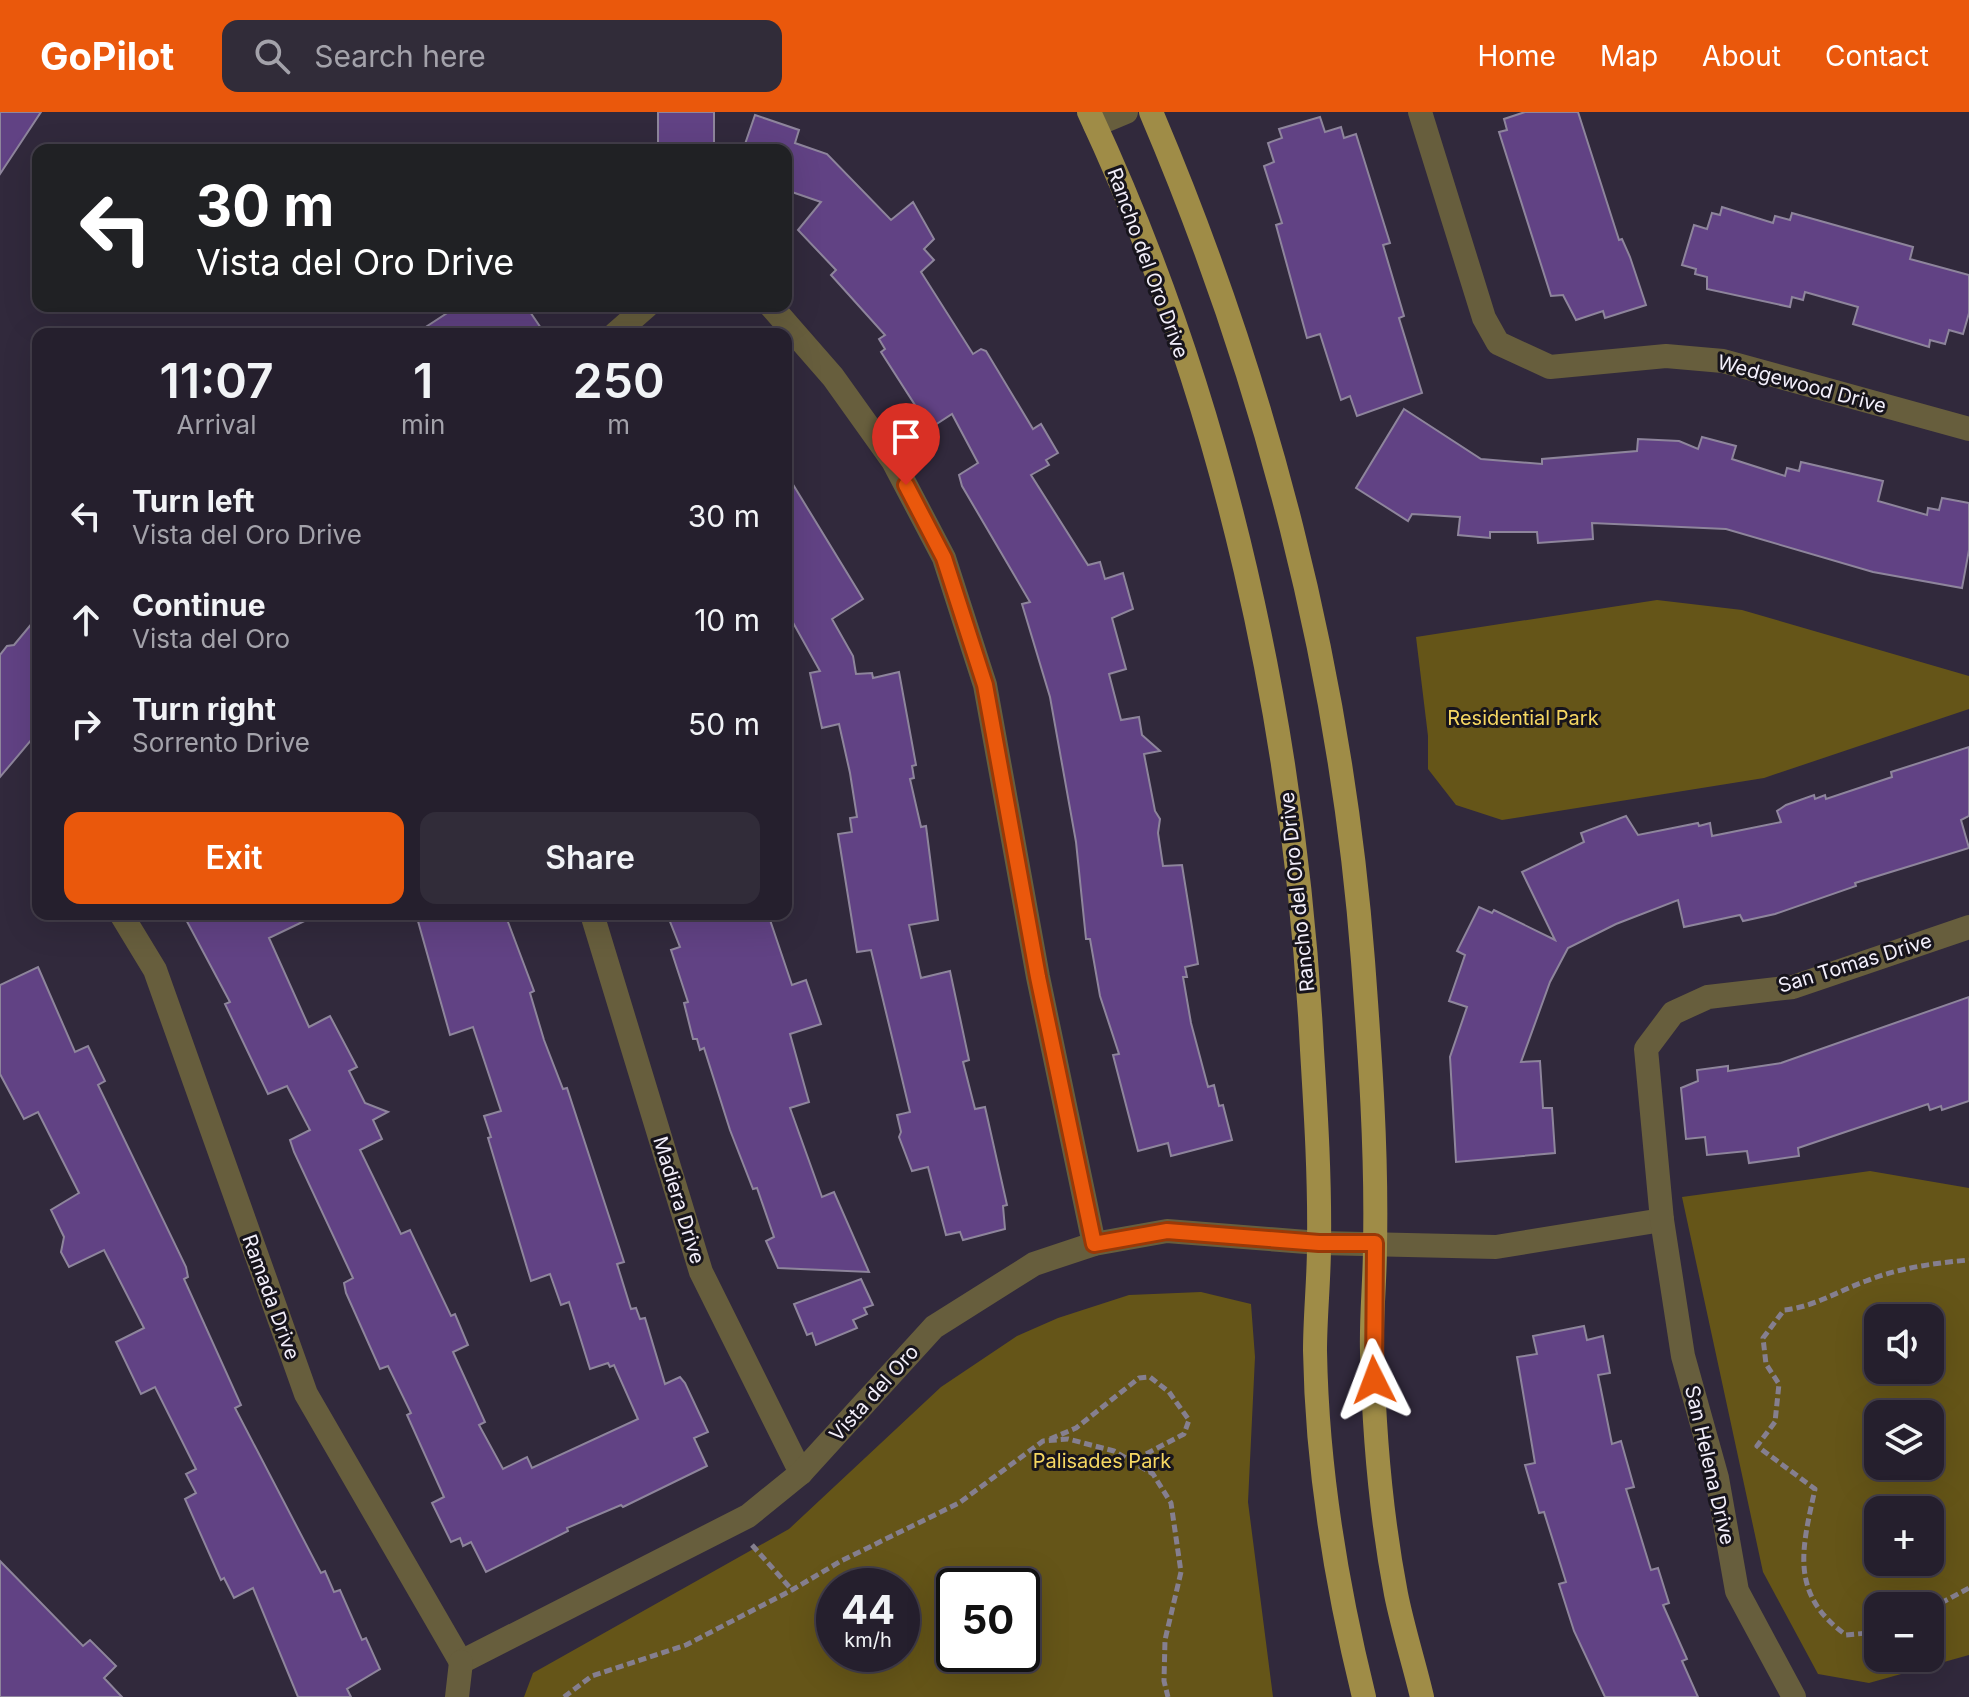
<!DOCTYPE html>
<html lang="en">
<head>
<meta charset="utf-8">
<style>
	:root { --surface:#251f2d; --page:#312c39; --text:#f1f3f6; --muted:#a3a2aa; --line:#423d49; --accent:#ea580c }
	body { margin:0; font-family:Inter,sans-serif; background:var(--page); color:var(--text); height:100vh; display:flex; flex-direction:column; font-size:30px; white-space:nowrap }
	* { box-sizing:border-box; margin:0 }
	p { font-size:26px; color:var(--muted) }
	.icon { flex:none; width:44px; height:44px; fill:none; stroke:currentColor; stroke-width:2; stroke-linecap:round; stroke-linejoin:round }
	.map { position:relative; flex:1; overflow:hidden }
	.sheet { position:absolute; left:32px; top:216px; width:760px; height:592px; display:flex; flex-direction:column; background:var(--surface); border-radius:16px; box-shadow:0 8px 32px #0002,0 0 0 2px var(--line) }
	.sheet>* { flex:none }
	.hud { position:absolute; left:32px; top:32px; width:760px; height:168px; border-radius:16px; box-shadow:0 8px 32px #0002,0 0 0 2px var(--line); background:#202124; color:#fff; overflow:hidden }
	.buttons { position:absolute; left:1864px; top:1192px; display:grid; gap:16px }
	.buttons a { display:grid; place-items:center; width:80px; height:80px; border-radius:16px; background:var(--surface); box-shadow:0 8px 32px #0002,0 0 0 2px var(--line); font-size:40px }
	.speed { position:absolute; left:816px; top:1456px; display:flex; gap:16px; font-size:40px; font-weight:700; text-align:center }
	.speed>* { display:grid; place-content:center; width:104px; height:104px; border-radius:50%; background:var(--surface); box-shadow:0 8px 32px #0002,0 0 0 2px var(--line); line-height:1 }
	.speed small { font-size:20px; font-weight:400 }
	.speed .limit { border:4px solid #111; border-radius:12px; background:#fff; color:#111 }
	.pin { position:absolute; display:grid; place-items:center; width:68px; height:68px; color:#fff; margin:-82px -34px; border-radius:50% 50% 50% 0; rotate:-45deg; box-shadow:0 0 8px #0007 }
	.pin .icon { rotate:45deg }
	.me { position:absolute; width:88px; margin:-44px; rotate:357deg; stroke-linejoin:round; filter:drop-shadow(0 0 6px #0008) }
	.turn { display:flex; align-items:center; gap:28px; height:168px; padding:0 32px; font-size:36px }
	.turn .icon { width:104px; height:104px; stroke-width:2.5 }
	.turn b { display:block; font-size:56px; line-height:68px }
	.eta { display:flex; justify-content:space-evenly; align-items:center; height:136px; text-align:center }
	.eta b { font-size:48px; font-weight:600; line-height:56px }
	.primary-button { display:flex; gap:16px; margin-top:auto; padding:16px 32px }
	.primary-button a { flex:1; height:92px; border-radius:16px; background:var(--accent); color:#fff; font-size:32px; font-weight:600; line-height:92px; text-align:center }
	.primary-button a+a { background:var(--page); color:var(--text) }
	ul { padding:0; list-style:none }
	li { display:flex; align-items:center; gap:24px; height:104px; padding:0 32px }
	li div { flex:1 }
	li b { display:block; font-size:30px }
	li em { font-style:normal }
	header { display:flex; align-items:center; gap:48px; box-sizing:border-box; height:112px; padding:0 40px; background:var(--accent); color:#fff }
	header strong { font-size:38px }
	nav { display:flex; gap:44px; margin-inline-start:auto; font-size:28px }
	.search { width:560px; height:72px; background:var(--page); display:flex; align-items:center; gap:20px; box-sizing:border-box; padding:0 28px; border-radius:16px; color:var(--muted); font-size:30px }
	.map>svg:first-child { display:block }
	.green { fill:#655518; fill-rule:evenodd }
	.building { fill:#614284; stroke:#8e859c; stroke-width:2 }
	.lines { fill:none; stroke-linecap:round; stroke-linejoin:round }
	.path { stroke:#857f8f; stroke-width:5; stroke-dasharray:8 4; stroke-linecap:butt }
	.minor { stroke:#675e3d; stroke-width:24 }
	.major { stroke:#9f8c47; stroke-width:24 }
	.route-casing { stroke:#983908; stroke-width:20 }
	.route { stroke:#ea580c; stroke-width:14 }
	.labels { text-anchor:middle; stroke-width:6; stroke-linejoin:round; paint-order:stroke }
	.street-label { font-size:20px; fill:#f3effb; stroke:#17141c }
	.park-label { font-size:20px; fill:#f6d762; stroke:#17141c }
</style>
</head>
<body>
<header>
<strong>GoPilot</strong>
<div class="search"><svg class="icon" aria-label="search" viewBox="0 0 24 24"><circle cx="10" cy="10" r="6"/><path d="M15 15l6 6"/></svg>Search here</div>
<nav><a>Home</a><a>Map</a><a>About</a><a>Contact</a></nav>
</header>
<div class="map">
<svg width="1969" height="1585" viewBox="0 0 1969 1585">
	<rect width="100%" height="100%" fill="#31293c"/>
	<g class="green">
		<path d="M 1657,488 L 1742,498 L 1969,564 L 1969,597 L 1764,666 L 1502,708 L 1456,693 L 1428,657 L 1428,624 L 1416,525 Z"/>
		<path d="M 1870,1059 L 1969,1076 L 1969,1543 L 1869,1571 L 1818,1562 L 1763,1460 L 1682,1085 ZM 1878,1206 L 1930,1206 L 1930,1258 L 1878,1258 ZM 1878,1302 L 1930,1302 L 1930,1354 L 1878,1354 ZM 1878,1398 L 1930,1398 L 1930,1450 L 1878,1450 ZM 1878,1494 L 1930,1494 L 1930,1546 L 1878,1546 Z"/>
		<path d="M 1201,1180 L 1251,1192 L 1255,1245 L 1248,1390 L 1273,1585 L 524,1585 L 533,1561 L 789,1417 L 941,1275 L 1017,1224 L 1058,1206 L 1129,1183 ZM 834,1474 L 902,1474 L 902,1542 L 834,1542 ZM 954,1474 L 1022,1474 L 1022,1542 L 954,1542 Z"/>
	</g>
	<g class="building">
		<path d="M 0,0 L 41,0 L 0,62 Z"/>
		<rect x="658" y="0" width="56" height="38"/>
		<path d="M 1525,0 L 1578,0 L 1619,128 L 1622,127 L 1630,145 L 1646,193 L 1605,206 L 1603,199 L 1576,208 L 1563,183 L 1551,184 L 1499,20 L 1507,18 L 1504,7 Z"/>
		<path d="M 755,3 L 799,18 L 795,31 L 827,42 L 891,108 L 913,90 L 934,127 L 924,137 L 934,148 L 921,160 L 973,242 L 981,237 L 986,239 L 1033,317 L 1041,312 L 1058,341 L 1046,348 L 1049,353 L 1031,363 L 1088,453 L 1100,450 L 1105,467 L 1123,461 L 1133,497 L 1112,506 L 1126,557 L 1109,562 L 1121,608 L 1139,605 L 1142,623 L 1160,639 L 1144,642 L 1155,699 L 1160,707 L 1158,721 L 1163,754 L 1182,753 L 1198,852 L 1185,855 L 1187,865 L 1183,865 L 1191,911 L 1208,975 L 1214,973 L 1219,994 L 1223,993 L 1232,1028 L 1171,1044 L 1168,1031 L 1138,1039 L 1113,943 L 1119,942 L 1100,884 L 1090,827 L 1086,827 L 1076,730 L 1050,585 L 1022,492 L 1030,490 L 962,374 L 959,363 L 978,351 L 952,302 L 932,315 L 924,307 L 881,240 L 885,237 L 879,227 L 885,223 L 831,163 L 836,158 L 798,118 L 821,90 L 786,78 L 786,38 L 743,38 Z"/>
		<path d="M 1320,5 L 1325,20 L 1341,15 L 1344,26 L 1356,22 L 1390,131 L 1383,133 L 1404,204 L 1399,206 L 1422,281 L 1357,304 L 1350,284 L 1341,288 L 1320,222 L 1307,226 L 1276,113 L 1282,111 L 1264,54 L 1274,50 L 1268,31 L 1282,26 L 1279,17 Z"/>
		<path d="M 1722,95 L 1773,111 L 1775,104 L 1790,108 L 1792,101 L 1913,135 L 1910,147 L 1969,163 L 1969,201 L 1963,222 L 1949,218 L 1945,232 L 1930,228 L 1929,235 L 1853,212 L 1858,195 L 1805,180 L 1803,188 L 1792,185 L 1790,195 L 1707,177 L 1707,165 L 1695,162 L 1696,157 L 1682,153 L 1694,113 L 1707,117 L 1712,101 L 1720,103 Z"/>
		<path d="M 458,194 L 526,194 L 545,222 L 415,222 Z"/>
		<path d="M 1404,297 L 1481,347 L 1542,352 L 1542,347 L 1637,339 L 1638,327 L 1679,329 L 1698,337 L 1702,325 L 1736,334 L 1732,347 L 1785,364 L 1787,356 L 1799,359 L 1801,350 L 1883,369 L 1878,389 L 1927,403 L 1928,396 L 1939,398 L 1942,386 L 1969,391 L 1969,438 L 1962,476 L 1873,460 L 1726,417 L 1592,411 L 1593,427 L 1538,431 L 1537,420 L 1490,420 L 1490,426 L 1458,423 L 1460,405 L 1412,402 L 1408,409 L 1356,376 Z"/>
		<path d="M 786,361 L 863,487 L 832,507 L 853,544 L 856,562 L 872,561 L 873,566 L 899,560 L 916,653 L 912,654 L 914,666 L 910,667 L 921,715 L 926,714 L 938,808 L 909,813 L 921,866 L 950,859 L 969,948 L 963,950 L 975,997 L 985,995 L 1007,1093 L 1003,1094 L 1005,1117 L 963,1128 L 960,1120 L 946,1123 L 928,1055 L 912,1059 L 899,1025 L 901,1020 L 897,1003 L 910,1000 L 871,838 L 857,840 L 838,722 L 852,720 L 850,706 L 857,705 L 850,661 L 839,612 L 822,616 L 810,561 L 820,559 L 786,498 Z"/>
		<path d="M 38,504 L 38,620 L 0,665 L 0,543 L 7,534 L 14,533 Z"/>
		<path d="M 1969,635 L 1969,704 L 1961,708 L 1969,736 L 1855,771 L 1856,774 L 1775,802 L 1743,809 L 1740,803 L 1684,815 L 1678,788 L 1616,812 L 1568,836 L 1550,870 L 1521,950 L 1540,949 L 1543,996 L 1552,996 L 1555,1041 L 1456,1050 L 1450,945 L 1467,895 L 1449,889 L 1465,843 L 1457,839 L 1479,795 L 1492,801 L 1494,798 L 1555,828 L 1522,760 L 1584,730 L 1581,721 L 1626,704 L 1638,723 L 1698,711 L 1699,714 L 1710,711 L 1712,724 L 1781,710 L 1777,699 L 1786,693 L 1814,683 L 1815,687 L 1825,683 L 1826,687 L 1892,665 L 1891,660 Z"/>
		<path d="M 183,802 L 319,802 L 269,826 L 309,915 L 330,904 L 357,955 L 349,959 L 365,991 L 388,1000 L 373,1008 L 382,1027 L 360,1038 L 401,1122 L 410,1118 L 451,1204 L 455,1202 L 468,1233 L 453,1240 L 485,1310 L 479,1313 L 503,1357 L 527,1345 L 532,1356 L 638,1307 L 614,1253 L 610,1255 L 608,1251 L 590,1257 L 569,1190 L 561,1193 L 550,1162 L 531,1169 L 488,1026 L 491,1025 L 484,1004 L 501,999 L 473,915 L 450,923 L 416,802 L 505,802 L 534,879 L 530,881 L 544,928 L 563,977 L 567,976 L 624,1150 L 617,1152 L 631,1197 L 636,1196 L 640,1207 L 645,1206 L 665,1272 L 680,1265 L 685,1271 L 708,1320 L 694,1326 L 707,1354 L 623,1395 L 621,1393 L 567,1416 L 568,1419 L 486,1460 L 471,1430 L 463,1434 L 460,1426 L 451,1430 L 432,1391 L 444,1385 L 407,1303 L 411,1301 L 388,1254 L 380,1257 L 346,1181 L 344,1171 L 353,1166 L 294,1040 L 290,1028 L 310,1018 L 287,974 L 268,982 L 225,892 L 230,890 Z"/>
		<path d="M 667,802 L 768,802 L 792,873 L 806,868 L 821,912 L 790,922 L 809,990 L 790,996 L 822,1085 L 834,1080 L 869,1160 L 778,1156 L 766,1129 L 774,1125 L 757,1076 L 753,1077 L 730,1018 L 704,936 L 700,938 L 697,927 L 693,927 L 684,891 L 688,890 L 671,838 L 680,835 Z"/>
		<path d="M 38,855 L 75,940 L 88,934 L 105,969 L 98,973 L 186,1155 L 188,1165 L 184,1167 L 241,1293 L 235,1296 L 321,1461 L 325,1459 L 334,1480 L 340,1478 L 362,1528 L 366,1526 L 380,1557 L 347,1577 L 351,1585 L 298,1585 L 253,1476 L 234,1486 L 224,1466 L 221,1468 L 185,1387 L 196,1381 L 186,1362 L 196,1357 L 155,1275 L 141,1282 L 116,1230 L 144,1216 L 104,1138 L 69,1155 L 61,1140 L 64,1125 L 51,1098 L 79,1081 L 38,1000 L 24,1007 L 0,962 L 0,873 Z"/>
		<path d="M 1969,885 L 1969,989 L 1942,998 L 1941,994 L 1930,998 L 1928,992 L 1798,1036 L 1799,1044 L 1749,1051 L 1747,1039 L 1707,1043 L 1705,1025 L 1686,1027 L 1681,976 L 1698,969 L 1697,958 L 1728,954 L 1728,959 L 1781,951 Z"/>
		<path d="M 861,1167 L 873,1193 L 864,1196 L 867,1202 L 853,1208 L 857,1216 L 816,1233 L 812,1221 L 807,1223 L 794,1192 Z"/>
		<path d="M 1584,1214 L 1587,1228 L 1603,1224 L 1610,1261 L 1598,1263 L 1612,1332 L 1621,1329 L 1634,1375 L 1626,1377 L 1651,1458 L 1658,1456 L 1669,1491 L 1663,1493 L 1687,1547 L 1682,1549 L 1698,1585 L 1605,1585 L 1574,1519 L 1559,1472 L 1566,1470 L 1544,1400 L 1539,1401 L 1525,1353 L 1535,1351 L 1517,1245 L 1537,1242 L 1533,1224 Z"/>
		<path d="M 0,1449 L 83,1534 L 90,1528 L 116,1554 L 104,1566 L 122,1585 L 0,1585 Z"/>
	</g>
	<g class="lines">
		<g class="path">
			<path d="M 1050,1327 L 1076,1316 L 1139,1266 L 1150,1265 L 1169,1280 L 1189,1308 L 1184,1322 L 1142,1344 L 1152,1362"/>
			<path d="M 752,1433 L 792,1478"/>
			<path d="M 1930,1497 L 1969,1476"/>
			<path d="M 1878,1520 L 1846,1523 C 1789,1482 1802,1437 1815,1377 L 1757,1334 L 1775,1310 L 1779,1272 L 1766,1252 L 1763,1226 L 1784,1198 C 1814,1195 1838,1179 1866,1169 C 1899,1156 1934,1151 1969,1148"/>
			<path d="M 564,1585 L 592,1564 L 686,1533 L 792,1478 L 841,1449 L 959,1391 L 1043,1329 L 1068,1327 L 1114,1339 L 1153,1362 L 1171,1391 L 1181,1460 L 1165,1528 L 1164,1569 L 1168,1585"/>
		</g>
		<g class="minor">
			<path d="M 1420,0 L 1484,206 L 1498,231 L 1550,255 L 1666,244 L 1723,249 L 1969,317"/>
			<path d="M 1095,13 L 1126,0"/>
			<path d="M 771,194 L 833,265 L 893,349 L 944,446 L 985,573 L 1038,865 L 1094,1132"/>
			<path d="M 615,222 L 647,194"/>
			<path d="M 121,802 L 155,858 L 306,1282 L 461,1550"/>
			<path d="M 592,802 L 701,1160 L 801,1361"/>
			<path d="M 461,1550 L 748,1404 L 801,1361 L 934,1215 L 1034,1152 L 1094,1132 L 1167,1119 L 1319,1131 L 1496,1135 L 1662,1108"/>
			<path d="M 457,1585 L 461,1550"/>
			<path d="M 1794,1585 L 1737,1479 L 1717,1366 L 1683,1244 L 1662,1108 L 1646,937 L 1673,901 L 1708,885 L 1793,875 L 1969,815"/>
		</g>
		<g class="major">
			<path d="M 1089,0 C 1225,291 1296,618 1312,938 C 1316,1003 1320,1068 1319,1133 C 1319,1168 1315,1204 1315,1239 C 1317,1356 1336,1472 1364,1585"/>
			<path d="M 1151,0 C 1265,268 1341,558 1363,849 C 1370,943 1377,1039 1375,1134 C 1375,1169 1371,1204 1372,1240 C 1374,1320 1381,1404 1396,1482 C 1403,1517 1414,1551 1422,1585"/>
		</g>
	</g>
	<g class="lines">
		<defs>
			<path id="route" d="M 906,373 L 944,446 L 985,573 L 1038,865 L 1094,1132 L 1167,1119 L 1319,1131 L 1375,1131 L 1374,1268"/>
		</defs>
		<use href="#route" class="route-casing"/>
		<use href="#route" class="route"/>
	</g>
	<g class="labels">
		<g class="street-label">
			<text transform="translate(1148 151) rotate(70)" y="7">Rancho del Oro Drive</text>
			<text transform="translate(1802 272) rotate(15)" y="7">Wedgewood Drive</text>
			<text transform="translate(1297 780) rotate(-96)" y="7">Rancho del Oro Drive</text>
			<text transform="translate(1855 851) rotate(-17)" y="7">San Tomas Drive</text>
			<text transform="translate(679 1088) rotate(73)" y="7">Madiera Drive</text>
			<text transform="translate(271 1185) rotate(70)" y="7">Ramada Drive</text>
			<text transform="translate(874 1281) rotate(-48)" y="7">Vista del Oro</text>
			<text transform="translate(1710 1353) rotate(77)" y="7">San Helena Drive</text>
		</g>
		<g class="park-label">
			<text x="1523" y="613">Residential Park</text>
			<text x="1102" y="1356">Palisades Park</text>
		</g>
	</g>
</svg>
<div class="buttons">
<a><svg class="icon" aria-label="sound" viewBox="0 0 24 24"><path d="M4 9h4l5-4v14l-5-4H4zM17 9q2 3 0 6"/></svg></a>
<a><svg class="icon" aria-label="layers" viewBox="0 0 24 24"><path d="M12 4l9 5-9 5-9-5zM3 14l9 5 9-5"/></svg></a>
<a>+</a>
<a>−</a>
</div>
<div class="speed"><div>44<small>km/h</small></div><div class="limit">50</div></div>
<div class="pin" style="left:906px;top:373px;background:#d93025"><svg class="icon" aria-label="arrive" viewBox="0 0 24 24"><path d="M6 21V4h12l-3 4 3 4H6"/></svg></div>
<svg class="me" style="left:1374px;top:1268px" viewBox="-20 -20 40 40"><path d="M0-17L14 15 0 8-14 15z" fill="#ea580c" stroke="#fff" stroke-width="4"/></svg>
<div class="hud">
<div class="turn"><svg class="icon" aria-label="left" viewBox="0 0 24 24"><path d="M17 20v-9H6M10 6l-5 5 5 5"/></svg><div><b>30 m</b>Vista del Oro Drive</div></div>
</div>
<section class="sheet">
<div class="eta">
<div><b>11:07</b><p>Arrival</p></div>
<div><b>1</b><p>min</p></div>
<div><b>250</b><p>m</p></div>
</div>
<ul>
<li><svg class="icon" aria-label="left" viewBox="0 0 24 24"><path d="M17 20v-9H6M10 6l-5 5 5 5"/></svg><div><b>Turn left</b><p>Vista del Oro Drive</p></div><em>30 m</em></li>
<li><svg class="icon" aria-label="ahead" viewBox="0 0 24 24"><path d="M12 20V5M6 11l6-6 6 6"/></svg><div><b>Continue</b><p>Vista del Oro</p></div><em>10 m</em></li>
<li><svg class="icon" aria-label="right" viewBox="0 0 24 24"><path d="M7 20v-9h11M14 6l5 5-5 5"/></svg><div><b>Turn right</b><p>Sorrento Drive</p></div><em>50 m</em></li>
</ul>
<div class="primary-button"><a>Exit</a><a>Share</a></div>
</section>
</div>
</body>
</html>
